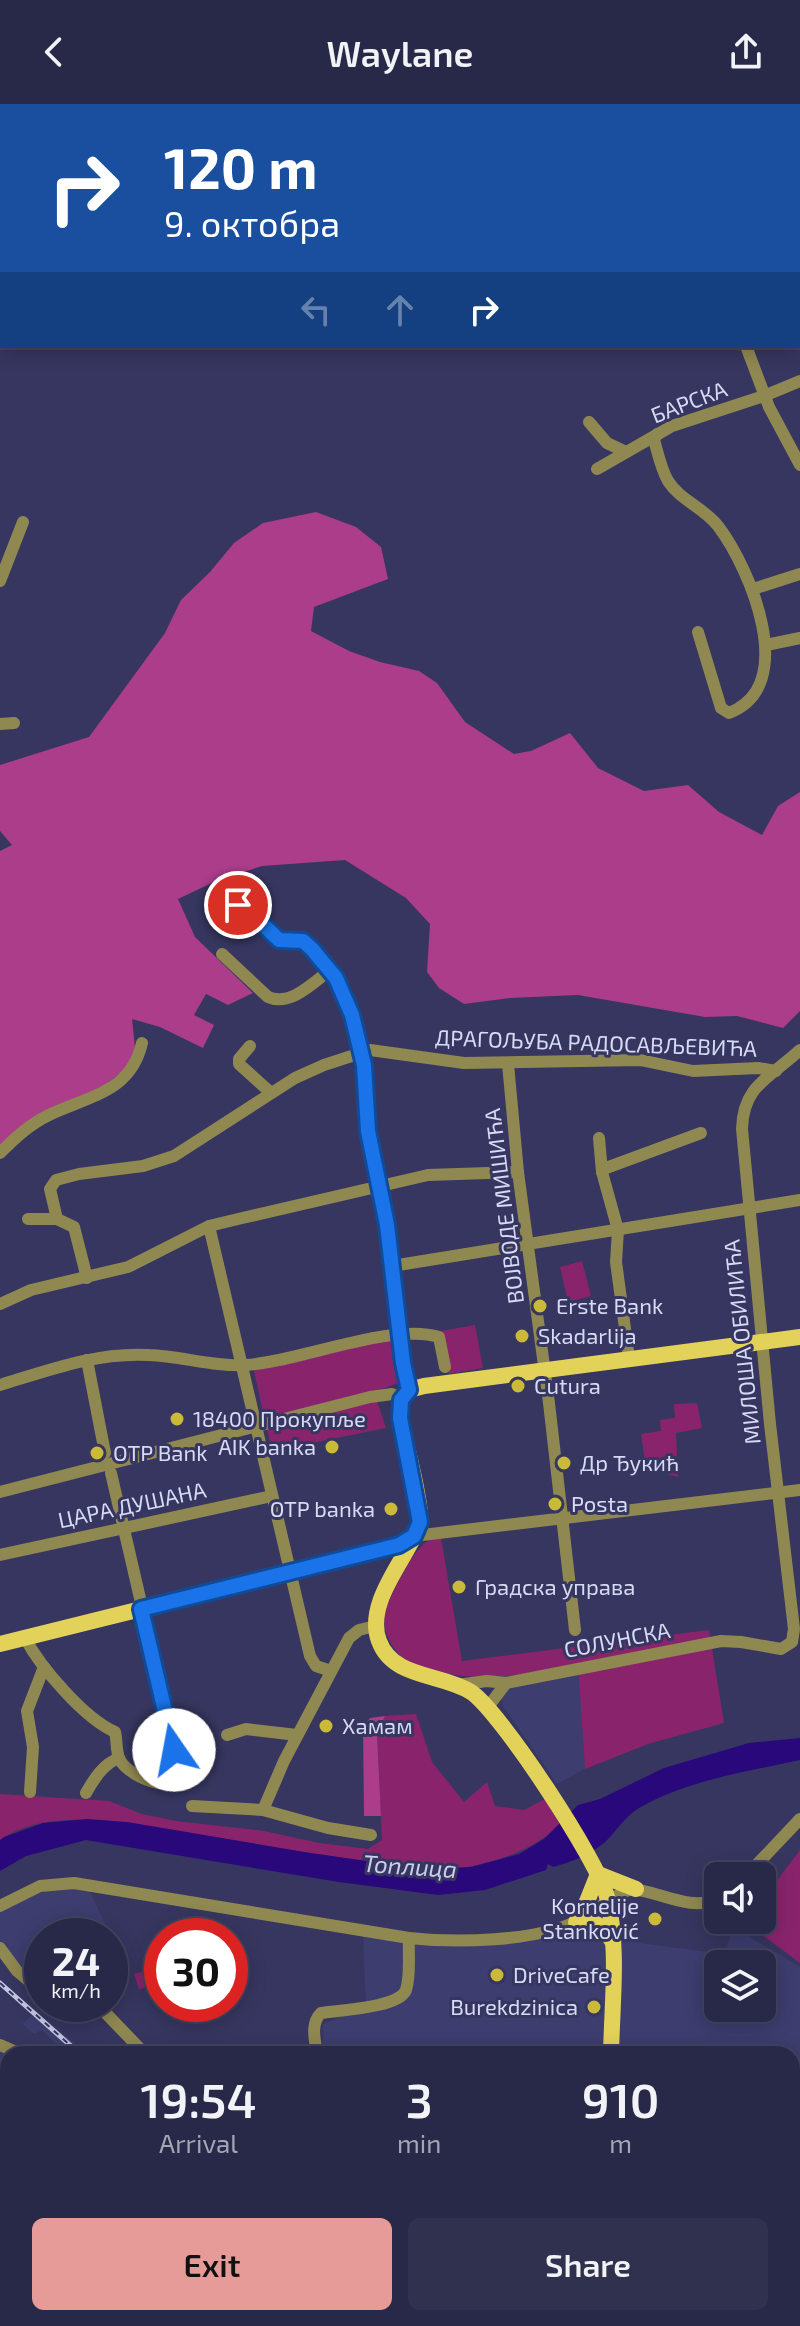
<!DOCTYPE html>
<html lang="en">
<head>
<meta charset="utf-8">
<style>
	:root { --surface:#282848; --page:#30304f; --text:#f1f3f6; --muted:#a5a6b4; --line:#444460; --accent:#e69b98 }
	body { margin:0; font-family:"Exo 2",sans-serif; background:var(--page); color:var(--text); height:100vh; display:flex; flex-direction:column; font-size:30px; white-space:nowrap }
	* { box-sizing:border-box; margin:0 }
	p { font-size:26px; color:var(--muted) }
	.icon { flex:none; width:44px; height:44px; fill:none; stroke:currentColor; stroke-width:2; stroke-linecap:round; stroke-linejoin:round }
	.map { position:relative; flex:1; overflow:hidden }
	.sheet { position:absolute; left:0px; top:1942px; width:800px; height:280px; display:flex; flex-direction:column; background:var(--surface); border-radius:24px 24px 0 0; box-shadow:0 4px 20px #0003,0 0 0 2px var(--line) }
	.sheet>* { flex:none }
	.guide { position:absolute; left:0px; top:0px; width:800px; height:244px; box-shadow:0 4px 20px #0003,0 0 0 2px var(--line); background:#1a4fa0; color:#fff; overflow:hidden }
	.controls { position:absolute; left:704px; top:1758px; display:grid; gap:16px }
	.controls a { display:grid; place-items:center; width:72px; height:72px; border-radius:12px; background:var(--surface); box-shadow:0 4px 20px #0003,0 0 0 2px var(--line); font-size:40px }
	.speed { position:absolute; left:24px; top:1814px; display:flex; gap:16px; font-size:40px; font-weight:700; text-align:center }
	.speed>* { display:grid; place-content:center; width:104px; height:104px; border-radius:50%; background:var(--surface); box-shadow:0 4px 20px #0003,0 0 0 2px var(--line); line-height:1 }
	.speed small { font-size:20px; font-weight:400 }
	.speed .limit { border:12px solid #d22; background:#fff; color:#111 }
	.pin { position:absolute; display:grid; place-items:center; width:68px; height:68px; color:#fff; margin:-34px; border:4px solid #fff; border-radius:50%; box-shadow:0 2px 8px #0007 }
	.me { position:absolute; width:88px; margin:-44px; rotate:348deg; stroke-linejoin:round; filter:drop-shadow(0 0 6px #0008) }
	.turn { display:flex; align-items:center; gap:28px; height:168px; padding:0 32px; font-size:36px }
	.turn .icon { width:104px; height:104px; stroke-width:2.5 }
	.turn b { display:block; font-size:56px; line-height:68px }
	.lanes { display:flex; align-items:center; height:76px; padding:0 32px; background:#0003; justify-content:center; gap:40px; direction:ltr }
	.lanes .off { opacity:.35 }
	.eta { display:flex; justify-content:space-evenly; align-items:center; height:136px; text-align:center }
	.eta b { font-size:48px; font-weight:600; line-height:56px }
	.primary-button { display:flex; gap:16px; margin-top:auto; padding:16px 32px }
	.primary-button a { flex:1; height:92px; border-radius:12px; background:var(--accent); color:#111; font-size:32px; font-weight:600; line-height:92px; text-align:center }
	.primary-button a+a { background:var(--page); color:var(--text) }
	header { display:flex; justify-content:space-between; align-items:center; height:104px; padding:0 32px; background:var(--surface); font-size:36px; font-weight:600 }
	.map>svg:first-child { display:block }
	.built { fill:#3d3d6f; fill-rule:evenodd }
	.green { fill:#89246c }
	.forest { fill:#ab3d8a }
	.water { fill:#28087a }
	.lines { fill:none; stroke-linecap:round; stroke-linejoin:round }
	.minor { stroke:#8f8851; stroke-width:12 }
	.major { stroke:#e3d259; stroke-width:16 }
	.rail-casing { stroke:#c4c7e3; stroke-width:5 }
	.rail { stroke:#363660; stroke-width:2; stroke-dasharray:6; stroke-linecap:butt }
	.route-casing { stroke:#114b97; stroke-width:20 }
	.route { stroke:#1a73e8; stroke-width:14 }
	.poi-dot { fill:#cbba39; stroke:#363660; stroke-width:3 }
	.labels { text-anchor:middle; stroke-width:6; stroke-linejoin:round; paint-order:stroke }
	.street-label { font-size:22px; fill:#d7daf4; stroke:#363660 }
	.poi-label { font-size:22px; fill:#d7daf4; stroke:#363660; text-anchor:start }
	.water-label { font-size:24px; font-style:italic; fill:#cbceea; stroke:#363660 }
</style>
</head>
<body>
<header><svg class="icon" aria-label="back" viewBox="0 0 24 24"><path d="M15 5l-7 7 7 7"/></svg>Waylane<svg class="icon" aria-label="share" viewBox="0 0 24 24"><path d="M12 15V3M7 8l5-5 5 5M5 13v7h14v-7"/></svg></header>
<div class="map">
<svg width="800" height="2222" viewBox="0 0 800 2222">
	<rect width="100%" height="100%" fill="#363660"/>
	<g class="built">
		<path d="M 579,1567 L 585,1665 L 557,1680 L 503,1602 L 502,1594 L 505,1584 Z"/>
		<path d="M 62,1781 L 88,1784 L 127,1863 L 110,1874 L 110,1832 L 42,1832 L 42,1883 L 5,1847 L 0,1837 L 0,1808 L 31,1790 Z"/>
		<path d="M 581,1822 L 617,1836 L 725,1850 L 733,1823 L 800,1863 L 800,2067 L 792,2066 L 792,1950 L 323,1950 L 323,1920 L 366,1903 L 363,1831 L 440,1841 L 470,1842 L 516,1836 ZM 718,1860 L 762,1860 L 762,1904 L 718,1904 Z"/>
		<path d="M 36,1907 L 49,1919 L 89,1950 L 66,1950 L 42,1926 L 34,1930 L 23,1920 Z"/>
		<path d="M 0,1944 L 8,1950 L 8,2128 L 0,2131 Z"/>
		<path d="M 148,2214 L 272,2214 L 277,2222 L 138,2222 Z"/>
		<path d="M 342,2214 L 384,2214 L 391,2222 L 350,2222 Z"/>
		<path d="M 613,2214 L 792,2214 L 799,2222 L 613,2222 Z"/>
	</g>
	<g class="green">
		<path d="M 582,1157 L 591,1192 L 568,1198 L 560,1163 Z"/>
		<path d="M 475,1221 L 483,1264 L 449,1270 L 441,1227 Z"/>
		<path d="M 394,1234 L 404,1277 L 374,1288 L 386,1324 L 272,1347 L 253,1263 Z"/>
		<path d="M 697,1299 L 702,1324 L 676,1329 L 678,1373 L 646,1364 L 641,1330 L 661,1327 L 660,1316 L 675,1314 L 674,1300 Z"/>
		<path d="M 441,1434 L 462,1557 L 709,1526 L 724,1619 L 648,1640 L 585,1665 L 578,1561 C 528,1570 488,1579 437,1568 C 428,1566 416,1563 408,1558 C 394,1549 381,1527 385,1510 C 389,1493 411,1450 424,1440 C 429,1435 434,1435 441,1434 Z"/>
		<path d="M 416,1610 L 432,1658 L 464,1698 L 487,1678 L 495,1702 L 524,1706 L 545,1695 L 560,1721 C 534,1744 506,1755 473,1762 C 436,1770 395,1761 358,1756 C 292,1747 226,1735 160,1724 C 112,1716 42,1706 0,1736 L 0,1690 L 109,1697 L 142,1710 L 176,1717 L 264,1727 L 319,1739 L 368,1745 L 382,1736 L 377,1630 L 385,1612 Z"/>
		<path d="M 800,1746 L 800,1859 L 745,1818 L 762,1816 L 762,1796 Z"/>
		<path d="M 162,1862 L 162,1879 L 139,1885 L 134,1870 Z"/>
		<path d="M 8,2128 L 8,2214 L 118,2214 L 108,2222 L 0,2222 L 0,2132 Z"/>
		<path d="M 461,2214 L 594,2214 L 587,2222 L 469,2222 Z"/>
	</g>
	<g class="forest">
		<path d="M 316,408 L 356,423 L 381,443 L 388,475 L 314,503 L 311,527 L 349,547 L 380,558 L 419,567 L 437,579 L 465,618 L 514,650 L 531,647 L 570,629 L 598,664 L 644,687 L 688,681 L 719,708 L 762,731 L 778,702 L 800,688 L 800,907 L 783,924 L 737,912 L 705,913 L 578,891 L 510,894 L 464,900 L 439,884 L 427,868 L 430,820 L 406,794 L 345,756 L 262,762 L 216,777 L 178,795 L 195,833 L 253,889 L 228,901 L 206,890 L 194,911 L 214,921 L 203,944 L 160,923 L 132,915 L 135,943 L 128,963 L 106,980 L 0,1041 L 0,747 L 12,741 L 0,727 L 0,661 L 89,633 L 165,529 L 181,496 L 210,468 L 234,439 L 263,419 Z"/>
		<path d="M 385,1612 L 377,1630 L 381,1712 L 364,1712 L 363,1623 L 370,1614 Z"/>
	</g>
	<path class="water" d="M 800,1634 L 800,1656 C 746,1668 687,1676 639,1704 C 624,1713 616,1728 604,1739 C 589,1751 572,1758 553,1763 L 548,1760 L 546,1766 L 485,1786 L 438,1791 L 339,1778 L 86,1736 L 26,1752 L 0,1767 L 0,1736 L 4,1733 L 43,1719 L 87,1715 L 127,1718 L 304,1748 L 422,1765 L 471,1763 L 519,1750 L 544,1735 L 578,1701 L 600,1695 L 664,1664 L 749,1639 Z"/>
	<g class="lines">
		<g class="minor">
			<path d="M 357,0 L 359,2"/>
			<path d="M 711,0 L 712,2"/>
			<path d="M 721,2 L 725,0"/>
			<path d="M 798,156 L 800,161"/>
			<path d="M 746,242 L 769,303 L 800,361"/>
			<path d="M 589,318 L 607,339 L 626,348"/>
			<path d="M 657,330 L 654,336 C 658,349 661,365 668,377 C 680,396 704,404 718,422 C 750,464 800,582 729,609 L 721,604 L 698,528"/>
			<path d="M 597,365 L 672,322 L 764,292 L 800,277"/>
			<path d="M 0,477 L 23,418"/>
			<path d="M 753,485 L 800,470"/>
			<path d="M 766,541 L 800,534"/>
			<path d="M 0,620 L 14,619"/>
			<path d="M 238,801 L 250,808 L 279,836 L 303,837 L 312,845 L 336,874 L 352,911 L 364,961 L 368,1027 L 389,1130 L 405,1275 L 409,1286"/>
			<path d="M 222,850 L 268,893 C 290,903 313,879 330,866"/>
			<path d="M 250,942 L 239,955 L 239,960 L 270,988"/>
			<path d="M 508,960 L 518,1068 L 549,1299 L 575,1526"/>
			<path d="M 599,1034 L 602,1068 L 618,1126 L 616,1158 L 629,1254"/>
			<path d="M 0,1049 C 15,1034 30,1020 49,1011 C 89,992 131,988 142,939"/>
			<path d="M 602,1068 L 606,1064 L 701,1029"/>
			<path d="M 28,1115 L 57,1115 L 74,1123 L 87,1174"/>
			<path d="M 57,1115 L 50,1085 L 56,1076 L 79,1070 L 143,1062 L 174,1052 L 295,974 L 324,961 L 370,946 L 464,959 L 640,956 L 693,967 L 758,964 L 776,967"/>
			<path d="M 209,1122 L 310,1552 L 316,1562 L 331,1567"/>
			<path d="M 392,1162 L 800,1096"/>
			<path d="M 0,1200 L 31,1186 L 128,1163 L 209,1122 L 238,1115 L 428,1071 L 518,1068"/>
			<path d="M 87,1256 L 105,1349"/>
			<path d="M 0,1281 C 49,1266 97,1248 149,1251 C 181,1252 214,1263 246,1261 C 298,1258 392,1218 439,1233 L 445,1263"/>
			<path d="M 0,1388 L 370,1293 L 392,1290 L 402,1294"/>
			<path d="M 414,1432 L 800,1386"/>
			<path d="M 0,1451 L 272,1392"/>
			<path d="M 25,1534 C 41,1564 84,1614 115,1628 C 117,1636 116,1646 119,1654 C 125,1668 151,1680 164,1679 L 174,1657 L 174,1641 L 111,1369"/>
			<path d="M 457,1581 L 487,1577 L 506,1579 L 721,1537 L 741,1538 L 781,1545 L 792,1538 L 794,1525 L 770,1320 L 742,1025 C 743,981 770,974 800,946"/>
			<path d="M 488,1603 L 506,1579"/>
			<path d="M 227,1631 L 246,1625 L 297,1631"/>
			<path d="M 30,1688 L 33,1643 L 27,1607 L 44,1563"/>
			<path d="M 86,1689 C 94,1675 103,1660 119,1654"/>
			<path d="M 192,1702 L 263,1706 L 328,1724 L 371,1731"/>
			<path d="M 263,1706 L 284,1657 L 349,1534 L 359,1526 L 375,1522"/>
			<path d="M 746,1772 L 800,1715"/>
			<path d="M 0,1802 L 40,1782 L 74,1779 L 409,1834 C 455,1839 535,1838 577,1817 C 593,1809 616,1790 631,1785 C 660,1787 689,1808 718,1795"/>
			<path d="M 0,1844 L 17,1867 L 42,1888"/>
			<path d="M 97,1900 L 145,1950"/>
			<path d="M 0,1941 L 21,1950"/>
			<path d="M 317,1950 C 315,1936 310,1920 321,1909 C 339,1906 399,1904 406,1886 C 411,1871 408,1849 409,1834"/>
			<path d="M 792,2052 L 800,2054"/>
			<path d="M 792,2069 L 800,2070"/>
			<path d="M 792,2137 L 800,2138"/>
			<path d="M 792,2161 L 800,2162"/>
			<path d="M 792,2198 L 797,2222"/>
			<path d="M 293,2214 L 298,2222"/>
		</g>
		<g class="major">
			<path d="M 0,1540 L 399,1441 L 412,1434"/>
			<path d="M 580,1815 L 598,1770 L 636,1785"/>
			<path d="M 576,1818 C 593,1815 604,1821 612,1837"/>
			<path d="M 611,1950 C 612,1899 619,1843 607,1793 C 599,1758 500,1607 471,1588 C 441,1569 393,1575 379,1537 C 367,1505 394,1470 409,1442 C 412,1436 418,1428 420,1421 C 423,1403 405,1336 400,1314 L 401,1296 L 409,1286 L 424,1282 L 800,1233"/>
			<path d="M 605,2222 L 605,2214"/>
		</g>
		<defs>
			<g id="rail">
				<path d="M 0,1879 L 80,1950"/>
				<path d="M 370,2214 L 377,2222"/>
			</g>
		</defs>
		<use href="#rail" class="rail-casing"/>
		<use href="#rail" class="rail"/>
	</g>
	<g class="lines">
		<defs>
			<path id="route" d="M 174,1646 L 141,1505 L 399,1441 L 414,1432 L 420,1418 L 400,1314 L 401,1296 L 409,1286 L 403,1259 L 387,1121 L 368,1027 L 364,961 L 352,911 L 336,874 L 312,845 L 303,837 L 279,836 L 250,808 L 238,801"/>
		</defs>
		<use href="#route" class="route-casing"/>
		<use href="#route" class="route"/>
	</g>
	<g class="poi-dot">
		<circle cx="540" cy="1202" r="8"/>
		<circle cx="522" cy="1232" r="8"/>
		<circle cx="518" cy="1282" r="8"/>
		<circle cx="177" cy="1315" r="8"/>
		<circle cx="332" cy="1343" r="8"/>
		<circle cx="97" cy="1349" r="8"/>
		<circle cx="564" cy="1359" r="8"/>
		<circle cx="555" cy="1400" r="8"/>
		<circle cx="391" cy="1405" r="8"/>
		<circle cx="459" cy="1483" r="8"/>
		<circle cx="326" cy="1622" r="8"/>
		<circle cx="655" cy="1815" r="8"/>
		<circle cx="497" cy="1871" r="8"/>
		<circle cx="594" cy="1903" r="8"/>
	</g>
	<g class="labels">
		<g class="street-label">
			<text transform="translate(689 298) rotate(-21)" y="8">БАРСКА</text>
			<text transform="translate(596 939) rotate(2)" y="8">ДРАГОЉУБА РАДОСАВЉЕВИЋА</text>
			<text transform="translate(504 1102) rotate(-97)" y="8">ВОЈВОДЕ МИШИЋА</text>
			<text transform="translate(742 1238) rotate(-96)" y="8">МИЛОША ОБИЛИЋА</text>
			<text transform="translate(132 1401) rotate(-12)" y="8">ЦАРА ДУШАНА</text>
			<text transform="translate(617 1536) rotate(-11)" y="8">СОЛУНСКА</text>
		</g>
		<g class="poi-label">
			<text x="556" y="1210">Erste Bank</text>
			<text x="538" y="1240">Skadarlija</text>
			<text x="534" y="1290">Cutura</text>
			<text x="193" y="1323">18400 Прокупље</text>
			<text x="316" y="1351" text-anchor="end">AIK banka</text>
			<text x="113" y="1357">OTP Bank</text>
			<text x="580" y="1367">Др Ђукић</text>
			<text x="571" y="1408">Posta</text>
			<text x="375" y="1413" text-anchor="end">OTP banka</text>
			<text x="475" y="1491">Градска управа</text>
			<text x="342" y="1630">Хамам</text>
			<text x="639" y="1810" text-anchor="end">Kornelije<tspan x="639" dy="25">Stanković</tspan></text>
			<text x="513" y="1879">DriveCafe</text>
			<text x="578" y="1911" text-anchor="end">Burekdzinica</text>
		</g>
		<g class="water-label">
			<text transform="translate(410 1763) rotate(4)" y="8">Топлица</text>
		</g>
	</g>
</svg>
<div class="controls">
<a><svg class="icon" aria-label="sound" viewBox="0 0 24 24"><path d="M4 9h4l5-4v14l-5-4H4zM17 9q2 3 0 6"/></svg></a>
<a><svg class="icon" aria-label="layers" viewBox="0 0 24 24"><path d="M12 4l9 5-9 5-9-5zM3 14l9 5 9-5"/></svg></a>
</div>
<div class="speed"><div>24<small>km/h</small></div><div class="limit">30</div></div>
<div class="pin" style="left:238px;top:801px;background:#d93025"><svg class="icon" aria-label="arrive" viewBox="0 0 24 24"><path d="M6 21V4h12l-3 4 3 4H6"/></svg></div>
<svg class="me" style="left:174px;top:1646px" viewBox="-20 -20 40 40"><circle r="19" fill="#fff"/><path d="M0-13L10 11 0 6-10 11z" fill="#1a73e8"/></svg>
<div class="guide">
<div class="turn"><svg class="icon" aria-label="right" viewBox="0 0 24 24"><path d="M7 20v-9h11M14 6l5 5-5 5"/></svg><div><b>120 m</b>9. октобра</div></div>
<div class="lanes"><svg class="icon off" aria-label="left" viewBox="0 0 24 24"><path d="M17 20v-9H6M10 6l-5 5 5 5"/></svg><svg class="icon off" aria-label="ahead" viewBox="0 0 24 24"><path d="M12 20V5M6 11l6-6 6 6"/></svg><svg class="icon" aria-label="right" viewBox="0 0 24 24"><path d="M7 20v-9h11M14 6l5 5-5 5"/></svg></div>
</div>
<section class="sheet">
<div class="eta">
<div><b>19:54</b><p>Arrival</p></div>
<div><b>3</b><p>min</p></div>
<div><b>910</b><p>m</p></div>
</div>
<div class="primary-button"><a>Exit</a><a>Share</a></div>
</section>
</div>
</body>
</html>
